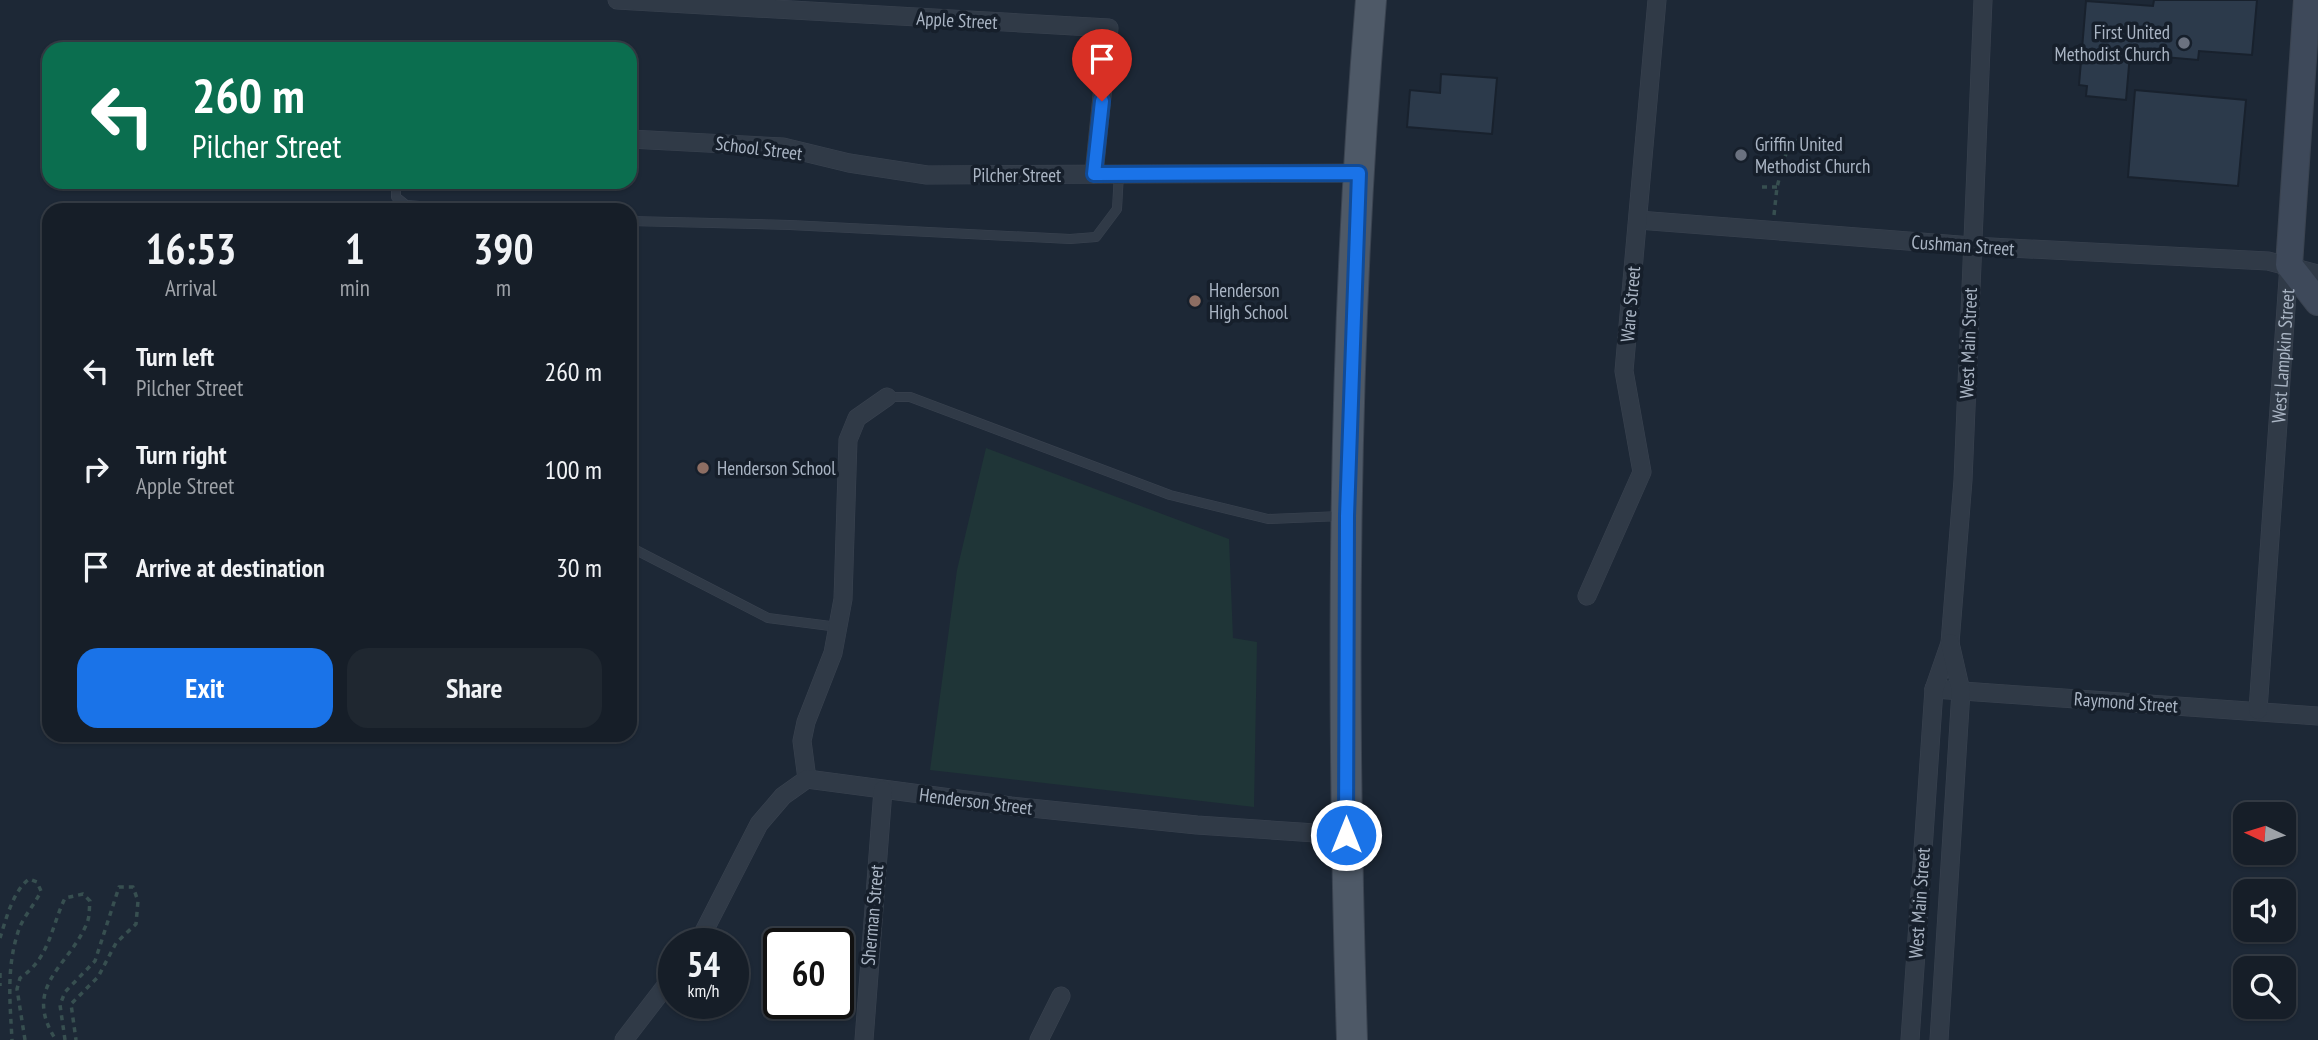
<!DOCTYPE html>
<html lang="en">
<head>
<meta charset="utf-8">
<style>
	:root { --surface:#161e28; --page:#1f2730; --text:#f1f3f6; --muted:#9ea2a8; --line:#353c45; --accent:#1a73e8 }
	body { margin:0; font-family:"PT Sans Narrow",sans-serif; background:var(--page); color:var(--text); height:100vh; display:flex; flex-direction:column; font-size:26px; white-space:nowrap }
	* { box-sizing:border-box; margin:0 }
	p { font-size:23px; color:var(--muted) }
	.icon { flex:none; width:38px; height:38px; fill:none; stroke:currentColor; stroke-width:2; stroke-linecap:round; stroke-linejoin:round }
	.map { position:relative; flex:1; overflow:hidden }
	.side { position:absolute; left:42px; top:203px; width:595px; height:539px; display:flex; flex-direction:column; background:var(--surface); border-radius:21px; box-shadow:0 2px 5px #0004,0 0 0 2px var(--line) }
	.side>* { flex:none }
	.top-card { position:absolute; left:42px; top:42px; width:595px; height:147px; border-radius:21px; box-shadow:0 2px 5px #0004,0 0 0 2px var(--line); background:#0b6e4f; color:#fff; overflow:hidden }
	.needle { width:46px; rotate:274deg }
	.buttons { position:absolute; left:2233px; top:802px; display:grid; gap:14px }
	.buttons a { display:grid; place-items:center; width:63px; height:63px; border-radius:14px; background:var(--surface); box-shadow:0 2px 5px #0004,0 0 0 2px var(--line); font-size:35px }
	.speed { position:absolute; left:658px; top:928px; display:flex; gap:14px; font-size:35px; font-weight:700; text-align:center }
	.speed>* { display:grid; place-content:center; width:91px; height:91px; border-radius:50%; background:var(--surface); box-shadow:0 2px 5px #0004,0 0 0 2px var(--line); line-height:1 }
	.speed small { font-size:18px; font-weight:400 }
	.speed .limit { border:4px solid #111; border-radius:10px; background:#fff; color:#111 }
	.pin { position:absolute; display:grid; place-items:center; width:60px; height:60px; color:#fff; margin:-72px -30px; border-radius:50% 50% 50% 0; rotate:-45deg; box-shadow:0 0 7px #0007 }
	.pin .icon { rotate:45deg }
	.me { position:absolute; width:77px; margin:-38px; rotate:0deg; stroke-linejoin:round; filter:drop-shadow(0 0 5px #0008) }
	.turn { display:flex; align-items:center; gap:24px; height:147px; padding:0 35px; font-size:32px }
	.turn .icon { width:91px; height:91px; stroke-width:2.5 }
	.turn b { display:block; font-size:49px; line-height:60px }
	.eta { display:flex; justify-content:space-evenly; align-items:center; height:119px; text-align:center }
	.eta b { font-size:42px; font-weight:600; line-height:49px }
	.button { display:flex; gap:14px; margin-top:auto; padding:14px 35px }
	.button a { flex:1; height:80px; border-radius:21px; background:var(--accent); color:#fff; font-size:28px; font-weight:600; line-height:80px; text-align:center }
	.button a+a { background:var(--page); color:var(--text) }
	ul { padding:0; list-style:none }
	li { display:flex; align-items:center; gap:21px; height:98px; padding:0 35px }
	li div { flex:1 }
	li b { display:block; font-size:26px }
	li em { font-style:normal }
	.map>svg:first-child { display:block }
	.green { fill:#1f3537 }
	.building { fill:#2c3a4b; stroke:#18212d; stroke-width:2 }
	.lines { fill:none; stroke-linecap:round; stroke-linejoin:round }
	.lane-casing { stroke:#3a4350; stroke-width:10 }
	.street-casing { stroke:#3a4350; stroke-width:19 }
	.secondary-casing { stroke:#3a4350; stroke-width:28 }
	.primary-casing { stroke:#3a4350; stroke-width:32 }
	.path { stroke:#374f50; stroke-width:3.5; stroke-dasharray:5 5; stroke-linecap:butt }
	.lane { stroke:#303a47; stroke-width:9 }
	.street { stroke:#303a47; stroke-width:18 }
	.secondary { stroke:#3e495a; stroke-width:26 }
	.primary { stroke:#4e5967; stroke-width:30 }
	.route-casing { stroke:#114b97; stroke-width:18 }
	.route { stroke:#1a73e8; stroke-width:12 }
	.worship-dot { fill:#6b7280; stroke:#161f2b; stroke-width:2.5 }
	.education-dot { fill:#8d6e63; stroke:#161f2b; stroke-width:2.5 }
	.labels { text-anchor:middle; stroke-width:7; stroke-linejoin:round; paint-order:stroke }
	.street-label { font-size:19px; fill:#aab5c4; stroke:#161f2b }
	.poi-label { font-size:19px; fill:#aab5c4; stroke:#161f2b; text-anchor:start }
</style>
</head>
<body>
<div class="map">
<svg width="2318" height="1040" viewBox="0 0 2318 1040">
	<rect width="100%" height="100%" fill="#1d2836"/>
	<path class="green" d="M 986,448 L 1229,539 L 1233,638 L 1257,642 L 1254,807 L 930,770 L 957,570 Z"/>
	<g class="building">
		<path d="M 2154,0 L 2257,0 L 2252,55 L 2199,51 L 2198,60 L 2130,54 L 2126,100 L 2086,96 L 2087,86 L 2079,85 L 2086,1 L 2153,6 Z"/>
		<path d="M 1441,74 L 1497,78 L 1492,134 L 1407,127 L 1410,90 L 1440,93 Z"/>
		<path d="M 2135,90 L 2246,100 L 2238,186 L 2128,177 Z"/>
	</g>
	<g class="lines">
		<defs>
			<g id="lane">
				<path d="M 396,182 L 396,197 L 406,205 L 474,210"/>
				<path d="M 630,221 L 790,225 L 1070,239 L 1096,237 L 1117,209 L 1119,173"/>
				<path d="M 887,397 L 910,397 L 1170,495 L 1268,519 L 1341,516"/>
				<path d="M 630,547 L 768,618 L 838,627"/>
			</g>
			<g id="street">
				<path d="M 617,0 L 1109,28 L 1094,174"/>
				<path d="M 630,139 L 783,147 L 849,163 L 927,175 L 1358,173"/>
				<path d="M 1638,220 L 1972,246 L 2268,261 L 2318,274"/>
				<path d="M 1587,596 L 1642,472 L 1624,371 L 1657,0"/>
				<path d="M 1934,689 L 2318,716"/>
				<path id="s1" d="M 2258,710 L 2289,265"/>
				<path d="M 807,779 L 802,741 L 806,722 L 833,653 L 843,599 L 848,440 L 857,418 L 887,397"/>
				<path d="M 698,943 L 759,824 L 783,796 L 807,779 L 1011,806 L 1197,825 L 1346,835"/>
				<path d="M 624,1040 L 674,975"/>
				<path d="M 864,1040 L 883,790"/>
				<path d="M 1039,1040 L 1061,996"/>
				<path d="M 1910,1040 L 1934,689 L 1950,643 L 1963,480 L 1983,0"/>
				<path d="M 1939,1040 L 1961,691 L 1950,643"/>
			</g>
			<path id="secondary" d="M 2307,0 L 2289,265 L 2318,302"/>
			<path id="primary" d="M 1352,1040 C 1341,694 1342,345 1371,0"/>
		</defs>
		<use href="#lane" class="lane-casing"/>
		<use href="#street" class="street-casing"/>
		<use href="#secondary" class="secondary-casing"/>
		<use href="#primary" class="primary-casing"/>
		<g class="path">
			<path d="M 1774,143 L 1800,141"/>
			<path d="M 1762,187 L 1777,187"/>
			<path d="M 1774,215 L 1777,187 L 1789,142"/>
			<path d="M 0,938 C 6,919 13,891 29,879 L 37,882 L 41,891 C 35,904 24,916 19,929 C 6,967 10,1001 12,1040"/>
			<path d="M 0,973 L 0,986"/>
			<path d="M 25,1040 L 17,989 L 20,978 C 50,958 51,927 65,898 L 83,894 L 90,901 C 89,908 90,916 87,923 C 69,967 21,986 56,1040"/>
			<path d="M 65,1040 L 60,1005 L 65,992 L 95,961 L 119,887 L 133,887 L 138,901 L 136,924 L 116,943 L 98,977 L 71,1004 L 76,1040"/>
		</g>
		<use href="#lane" class="lane"/>
		<use href="#street" class="street"/>
		<use href="#secondary" class="secondary"/>
		<use href="#primary" class="primary"/>
	</g>
	<g class="lines">
		<defs>
			<path id="route" d="M 1102,101 L 1094,174 L 1359,173 L 1347,516 L 1346,835"/>
		</defs>
		<use href="#route" class="route-casing"/>
		<use href="#route" class="route"/>
	</g>
	<g class="worship-dot">
		<circle cx="2184" cy="43" r="7"/>
		<circle cx="1741" cy="155" r="7"/>
	</g>
	<g class="education-dot">
		<circle cx="1195" cy="301" r="7"/>
		<circle cx="703" cy="468" r="7"/>
	</g>
	<g class="labels">
		<g class="street-label">
			<text transform="translate(957 20) rotate(3)" y="7">Apple Street</text>
			<text transform="translate(759 148) rotate(7)" y="7">School Street</text>
			<text x="1017" y="182">Pilcher Street</text>
			<text transform="translate(1963 245) rotate(4)" y="7">Cushman Street</text>
			<text transform="translate(1630 304) rotate(-85)" y="7">Ware Street</text>
			<text transform="translate(1968 343) rotate(-88)" y="7">West Main Street</text>
			<text dy="7" stroke="none"><textPath href="#s1" startOffset="355">West Lampkin Street</textPath></text>
			<text transform="translate(2126 702) rotate(4)" y="7">Raymond Street</text>
			<text transform="translate(976 801) rotate(7)" y="7">Henderson Street</text>
			<text transform="translate(1919 903) rotate(-86)" y="7">West Main Street</text>
			<text transform="translate(872 915) rotate(-85)" y="7">Sherman Street</text>
		</g>
		<g class="poi-label">
			<text x="2170" y="39" text-anchor="end">First United<tspan x="2170" dy="22">Methodist Church</tspan></text>
			<text x="1755" y="151">Griffin United<tspan x="1755" dy="22">Methodist Church</tspan></text>
			<text x="1209" y="297">Henderson<tspan x="1209" dy="22">High School</tspan></text>
			<text x="717" y="475">Henderson School</text>
		</g>
	</g>
</svg>
<div class="buttons">
<a><svg class="needle" viewBox="-14 -14 28 28"><path d="M0-13l5 13h-10z" fill="#e53935"/><path d="M0 13l5-13h-10z" fill="#9ea2a8"/></svg></a>
<a><svg class="icon" aria-label="sound" viewBox="0 0 24 24"><path d="M4 9h4l5-4v14l-5-4H4zM17 9q2 3 0 6"/></svg></a>
<a><svg class="icon" aria-label="search" viewBox="0 0 24 24"><circle cx="10" cy="10" r="6"/><path d="M15 15l6 6"/></svg></a>
</div>
<div class="speed"><div>54<small>km/h</small></div><div class="limit">60</div></div>
<div class="pin" style="left:1102px;top:101px;background:#d93025"><svg class="icon" aria-label="arrive" viewBox="0 0 24 24"><path d="M6 21V4h12l-3 4 3 4H6"/></svg></div>
<svg class="me" style="left:1346px;top:835px" viewBox="-20 -20 40 40"><circle r="17" fill="#1a73e8" stroke="#fff" stroke-width="3"/><path d="M0-11L8 9 0 5-8 9z" fill="#fff"/></svg>
<div class="top-card">
<div class="turn"><svg class="icon" aria-label="left" viewBox="0 0 24 24"><path d="M17 20v-9H6M10 6l-5 5 5 5"/></svg><div><b>260 m</b>Pilcher Street</div></div>
</div>
<section class="side">
<div class="eta">
<div><b>16:53</b><p>Arrival</p></div>
<div><b>1</b><p>min</p></div>
<div><b>390</b><p>m</p></div>
</div>
<ul>
<li><svg class="icon" aria-label="left" viewBox="0 0 24 24"><path d="M17 20v-9H6M10 6l-5 5 5 5"/></svg><div><b>Turn left</b><p>Pilcher Street</p></div><em>260 m</em></li>
<li><svg class="icon" aria-label="right" viewBox="0 0 24 24"><path d="M7 20v-9h11M14 6l5 5-5 5"/></svg><div><b>Turn right</b><p>Apple Street</p></div><em>100 m</em></li>
<li><svg class="icon" aria-label="arrive" viewBox="0 0 24 24"><path d="M6 21V4h12l-3 4 3 4H6"/></svg><div><b>Arrive at destination</b></div><em>30 m</em></li>
</ul>
<div class="button"><a>Exit</a><a>Share</a></div>
</section>
</div>
</body>
</html>
